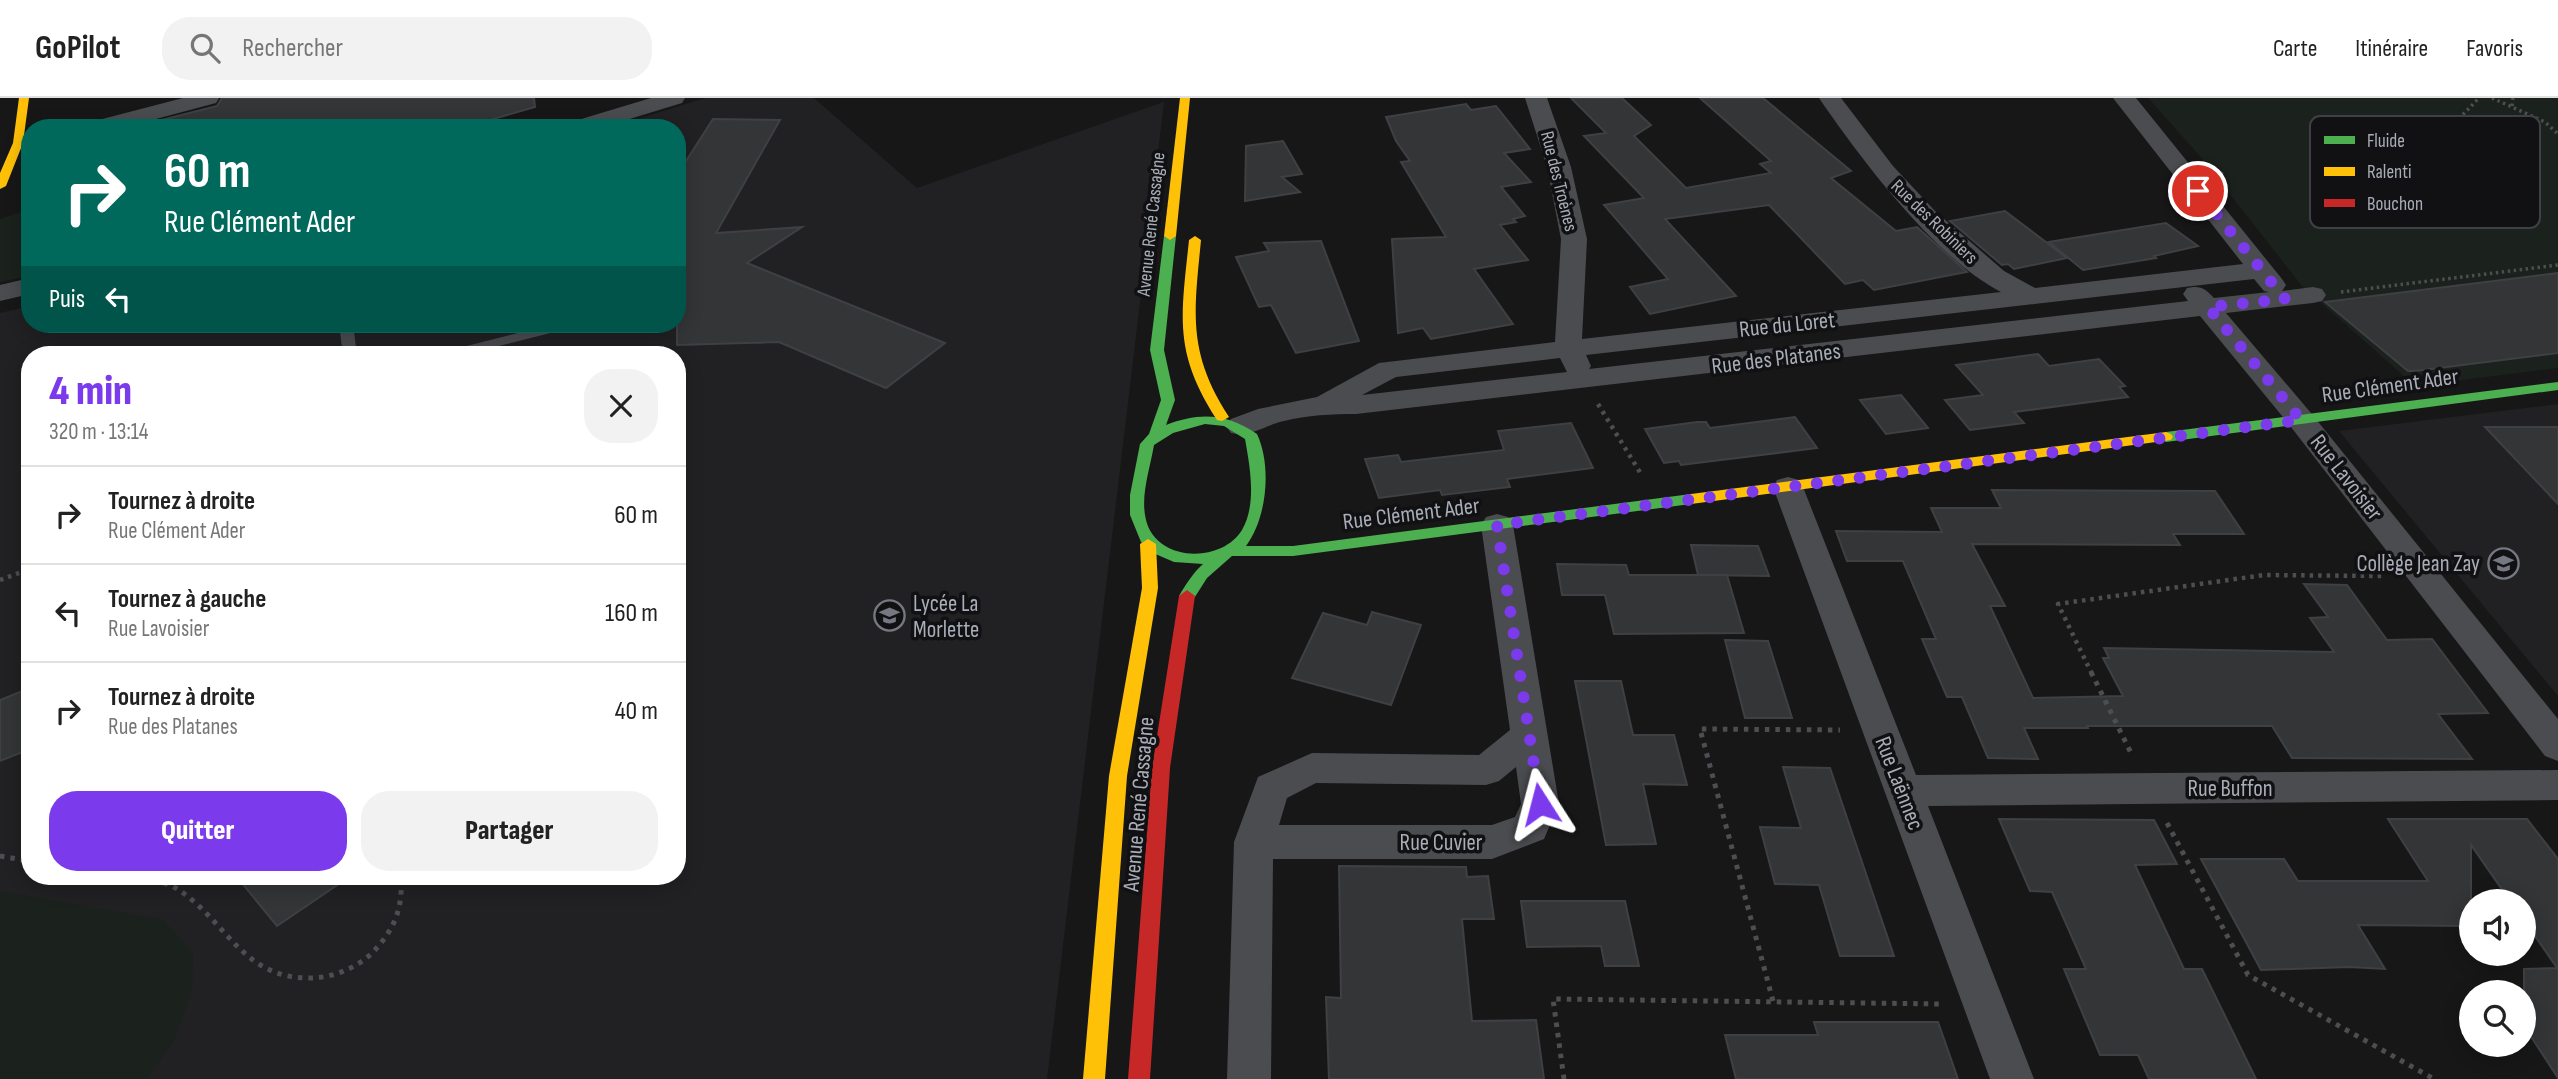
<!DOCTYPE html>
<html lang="fr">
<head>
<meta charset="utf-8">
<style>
	:root { --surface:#fff; --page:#f2f2f2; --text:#222; --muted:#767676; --line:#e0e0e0; --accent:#7c3aed }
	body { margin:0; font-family:"Sofia Sans Condensed",sans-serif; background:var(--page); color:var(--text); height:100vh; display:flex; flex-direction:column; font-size:26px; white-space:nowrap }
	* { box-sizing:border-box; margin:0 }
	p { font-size:23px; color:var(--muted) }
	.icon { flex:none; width:38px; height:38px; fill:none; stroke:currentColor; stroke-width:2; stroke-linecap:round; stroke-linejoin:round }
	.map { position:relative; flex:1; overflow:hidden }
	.panel { position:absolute; left:21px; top:248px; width:665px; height:539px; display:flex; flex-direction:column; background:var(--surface); border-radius:28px; box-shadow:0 4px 18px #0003 }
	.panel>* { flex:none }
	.guide { position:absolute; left:21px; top:21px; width:665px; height:214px; border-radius:28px; box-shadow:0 4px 18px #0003; background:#00695c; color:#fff; overflow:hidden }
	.controls { position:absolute; left:2459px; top:791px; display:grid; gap:14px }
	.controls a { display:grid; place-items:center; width:77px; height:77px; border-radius:50%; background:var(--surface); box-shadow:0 4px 18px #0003; font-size:35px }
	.pin { position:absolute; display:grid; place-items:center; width:60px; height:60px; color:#fff; margin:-30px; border:4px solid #fff; border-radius:50%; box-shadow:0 2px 7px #0007 }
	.me { position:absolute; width:77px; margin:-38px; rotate:351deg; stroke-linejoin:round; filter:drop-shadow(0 0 5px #0008) }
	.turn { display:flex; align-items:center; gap:24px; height:147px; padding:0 28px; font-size:32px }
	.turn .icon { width:91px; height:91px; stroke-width:2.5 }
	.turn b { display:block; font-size:49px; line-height:60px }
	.then { display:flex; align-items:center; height:66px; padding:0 28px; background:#0003; gap:14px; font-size:26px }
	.round { display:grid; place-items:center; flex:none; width:74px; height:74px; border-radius:28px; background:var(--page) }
	.headline { display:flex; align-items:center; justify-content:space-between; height:119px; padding:0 28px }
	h1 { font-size:42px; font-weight:800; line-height:52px; color:var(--accent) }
	.cta { display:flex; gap:14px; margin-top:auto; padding:14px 28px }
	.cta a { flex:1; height:80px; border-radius:28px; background:var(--accent); color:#fff; font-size:28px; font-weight:800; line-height:80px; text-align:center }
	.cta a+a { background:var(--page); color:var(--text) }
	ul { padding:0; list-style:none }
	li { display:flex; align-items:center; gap:21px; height:98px; padding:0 28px; border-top:2px solid var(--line) }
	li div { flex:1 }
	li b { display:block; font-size:26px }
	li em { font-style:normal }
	header { display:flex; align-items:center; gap:42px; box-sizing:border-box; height:98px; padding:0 35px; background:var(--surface); border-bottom:2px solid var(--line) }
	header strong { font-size:33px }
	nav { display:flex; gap:38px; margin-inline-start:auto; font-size:24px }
	.search { width:490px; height:63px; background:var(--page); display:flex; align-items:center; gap:18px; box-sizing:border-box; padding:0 24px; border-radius:28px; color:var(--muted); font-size:26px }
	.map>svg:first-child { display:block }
	.built { fill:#212124; fill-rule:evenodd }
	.green { fill:#1b211c }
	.building { fill:#343537; stroke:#3f4043; stroke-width:2 }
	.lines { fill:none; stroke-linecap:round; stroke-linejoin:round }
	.path-far2 { stroke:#4d4e52; stroke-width:3.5; stroke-dasharray:2.5 3.5; stroke-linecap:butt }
	.path-far1 { stroke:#4d4e52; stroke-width:4.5; stroke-dasharray:3.5 5; stroke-linecap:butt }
	.path { stroke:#4d4e52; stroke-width:5; stroke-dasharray:4.5 6; stroke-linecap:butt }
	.lane { fill:#4b4c50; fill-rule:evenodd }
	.street { fill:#4b4c50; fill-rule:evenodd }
	.fast { fill:#4caf50; fill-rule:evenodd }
	.slow { fill:#ffc107; fill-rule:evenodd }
	.jam { fill:#c62828; fill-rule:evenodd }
	.route { stroke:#7c3aed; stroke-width:12; stroke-dasharray:0 21.6 }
	.labels { text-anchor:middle; stroke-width:7; stroke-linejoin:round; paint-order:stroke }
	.far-street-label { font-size:19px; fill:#a8adb8; stroke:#111113 }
	.street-label { font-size:23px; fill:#a8adb8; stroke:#111113 }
	.poi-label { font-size:23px; fill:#a8adb8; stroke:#111113; text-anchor:end }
	.key { fill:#111113; stroke:#3e4045; stroke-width:2 }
	.key-label { font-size:19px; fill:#a8adb8 }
</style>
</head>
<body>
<header>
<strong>GoPilot</strong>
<div class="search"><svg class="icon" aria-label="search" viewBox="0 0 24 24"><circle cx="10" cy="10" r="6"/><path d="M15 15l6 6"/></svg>Rechercher</div>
<nav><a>Carte</a><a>Itinéraire</a><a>Favoris</a></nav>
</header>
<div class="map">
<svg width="2558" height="981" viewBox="0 0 2558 981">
	<rect width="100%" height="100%" fill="#171717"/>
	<g class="built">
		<path d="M 705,0 L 814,0 L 917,90 L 1164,4 L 1047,981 L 0,981 L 0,215 L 30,208 L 30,226 L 677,226 L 677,30 L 609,30 ZM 30,257 L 677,257 L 677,779 L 30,779 Z"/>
		<path d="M 2558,306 L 2558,598 L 2339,333 Z"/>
	</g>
	<g class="green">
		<path d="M 2148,0 L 2558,0 L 2558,270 L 2415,288 L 2302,188 L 2199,57 Z"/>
		<path d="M 30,111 L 30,178 L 0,184 L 0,121 Z"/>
		<path d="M 0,793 L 164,822 L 193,855 L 192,893 L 174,943 L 147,981 L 0,981 Z"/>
	</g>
	<g class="building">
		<path d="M 222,0 L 534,0 L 535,9 L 462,30 L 152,30 L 150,25 L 217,8 Z"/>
		<path d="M 1571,0 L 1622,0 L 1651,27 L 1634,38 L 1686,90 L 1771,75 L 1760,66 L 1771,63 L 1700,0 L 1763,0 L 1851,73 L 1831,80 L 1896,133 L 1917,129 L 1967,174 L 1874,192 L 1863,182 L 1845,186 L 1769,107 L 1665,121 L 1736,198 L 1650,216 L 1630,189 L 1668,181 L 1604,107 L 1644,100 L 1584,38 L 1606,35 Z"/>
		<path d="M 1466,6 L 1471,12 L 1496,8 L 1530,51 L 1504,55 L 1531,84 L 1501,89 L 1525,118 L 1513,121 L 1516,124 L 1500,127 L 1528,162 L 1474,171 L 1513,226 L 1431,241 L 1423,230 L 1398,235 L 1392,141 L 1446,139 L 1401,64 L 1410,63 L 1396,43 L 1386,19 Z"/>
		<path d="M 713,21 L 780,22 L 716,135 L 802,129 L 747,165 L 945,245 L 886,290 L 779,244 L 677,247 L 677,77 Z"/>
		<path d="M 1283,43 L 1302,76 L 1282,79 L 1300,94 L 1245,103 L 1246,48 Z"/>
		<path d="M 2005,113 L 2067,160 L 2014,171 L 2008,166 L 2002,167 L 1950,123 Z"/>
		<path d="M 2166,125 L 2198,148 L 2154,158 L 2156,160 L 2083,172 L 2049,144 Z"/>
		<path d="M 1321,143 L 1359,243 L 1296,255 L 1271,207 L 1259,209 L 1236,159 L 1269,153 L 1264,145 Z"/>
		<path d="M 2558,175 L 2558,255 L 2415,273 L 2408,273 L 2325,204 Z"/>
		<path d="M 2038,256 L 2049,268 L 2099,261 L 2125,288 L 2119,289 L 2128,299 L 2014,314 L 2024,325 L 1970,332 L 1945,302 L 1983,297 L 1956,267 Z"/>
		<path d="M 1901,297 L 1928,330 L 1886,336 L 1860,302 Z"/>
		<path d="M 1795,319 L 1817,350 L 1681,367 L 1679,363 L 1664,365 L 1645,331 L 1697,324 L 1706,324 L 1710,330 Z"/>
		<path d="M 1571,325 L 1593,370 L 1507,381 L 1510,389 L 1442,397 L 1440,392 L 1379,400 L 1365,361 L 1398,357 L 1401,364 L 1504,352 L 1498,333 Z"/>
		<path d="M 2485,329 L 2558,329 L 2558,406 Z"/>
		<path d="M 1992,392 L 2215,393 L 2244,436 L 2173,436 L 2180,447 L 1972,446 L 2005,508 L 1990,508 L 2033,600 L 2123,598 L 2103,560 L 2109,560 L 2104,550 L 2334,554 L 2310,520 L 2328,519 L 2304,486 L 2347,487 L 2387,542 L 2432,541 L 2488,615 L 2438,616 L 2472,661 L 2292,660 L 2272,628 L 2087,628 L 2088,630 L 2024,630 L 2038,661 L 1988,660 L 1962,599 L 1947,599 L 1922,541 L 1936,541 L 1903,463 L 1847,463 L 1836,433 L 1942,434 L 1931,410 L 2001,410 Z"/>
		<path d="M 1691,447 L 1758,448 L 1769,478 L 1698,477 Z"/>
		<path d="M 1557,466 L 1626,467 L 1629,477 L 1727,477 L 1744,535 L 1614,536 L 1605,497 L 1562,497 Z"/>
		<path d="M 1372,514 L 1421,527 L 1391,607 L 1292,580 L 1323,515 L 1367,527 Z"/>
		<path d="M 1725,542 L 1768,543 L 1792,620 L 1745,620 Z"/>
		<path d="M 1575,583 L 1621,583 L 1633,637 L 1674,637 L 1687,687 L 1643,686 L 1656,746 L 1606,747 Z"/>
		<path d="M 30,590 L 30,651 L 0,663 L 0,602 Z"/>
		<path d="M 1783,669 L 1830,670 L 1894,858 L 1840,858 L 1819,787 L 1775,786 L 1760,729 L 1801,730 Z"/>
		<path d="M 1999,721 L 2154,722 L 2177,766 L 2135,767 L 2184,871 L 2202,871 L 2256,981 L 2149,981 L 2138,957 L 2100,957 L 2064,871 L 2086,871 L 2052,794 L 2030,793 Z"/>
		<path d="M 2388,721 L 2527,721 L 2558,761 L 2558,980 L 2524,928 L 2524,871 L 2557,870 L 2524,822 L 2524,803 L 2510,803 L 2471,747 L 2471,828 L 2358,827 L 2385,871 L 2349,869 L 2261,872 L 2201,761 L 2284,761 L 2298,783 L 2428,783 Z"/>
		<path d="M 1339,768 L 1466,769 L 1467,779 L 1488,778 L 1494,821 L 1462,821 L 1472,923 L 1536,922 L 1544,981 L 1329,981 L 1326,899 L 1341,900 Z"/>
		<path d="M 237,779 L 349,779 L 277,828 Z"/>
		<path d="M 1521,803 L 1625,803 L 1639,868 L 1605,868 L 1601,848 L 1527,849 Z"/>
		<path d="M 1814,924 L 1938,924 L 1958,981 L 1736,981 L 1725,937 L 1818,937 Z"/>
	</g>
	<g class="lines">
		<g class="path-far2">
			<path d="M 2492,0 L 2545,24 L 2558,36"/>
			<path d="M 2512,8 L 2513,0"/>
			<path d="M 2442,38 L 2479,0"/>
			<path d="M 2341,194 L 2558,167"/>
		</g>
		<g class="path-far1">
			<path d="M 1598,306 L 1641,376"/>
			<path d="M 0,482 L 30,471"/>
			<path d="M 2092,576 L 2058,506 L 2264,477 L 2382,478"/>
		</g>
		<g class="path">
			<path d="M 2091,574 L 2131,655"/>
			<path d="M 2167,725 L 2248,877 L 2434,981"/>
			<path d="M 0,758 L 30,763"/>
			<path d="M 122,779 C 140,781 163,781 179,792 C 229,826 243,882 313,880 C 334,879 356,870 371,856 C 394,833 403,811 401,779"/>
			<path d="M 1773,903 L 1700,631 L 1840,632"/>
			<path d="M 1564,981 L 1553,901 L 1943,906"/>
		</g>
		<g class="lane">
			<path d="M 2183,70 L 2218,71 L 2224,75 L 2218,79 L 2179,77 L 2177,74 Z"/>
			<path d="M 339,226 L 353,226 L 357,257 L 343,257 Z"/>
			<path d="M 553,226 L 576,226 L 574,229 L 464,257 L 441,257 L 443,254 Z"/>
		</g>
		<g class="street">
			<path d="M 183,0 L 219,0 L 216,5 L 122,30 L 84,30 L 87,25 Z"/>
			<path d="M 651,0 L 685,0 L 682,5 L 600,30 L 565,30 L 568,25 Z"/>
			<path d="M 1525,0 L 1547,0 L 1571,69 L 1587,141 L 1582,241 L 2001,194 C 1935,160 1860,60 1819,0 L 1841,0 L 1893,68 L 1935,113 L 2004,173 L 2035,190 L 2243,166 L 2113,0 L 2136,0 L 2282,181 L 2286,187 L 2282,193 L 2313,189 L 2322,191 L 2326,197 L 2322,203 L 2313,205 L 2226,215 L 2311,315 L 2558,621 L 2558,663 L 2545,658 L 2291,329 L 2200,218 L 1356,316 C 1332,316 1307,317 1284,323 C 1265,327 1250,340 1231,335 L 1226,328 L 1231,321 L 1258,311 L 1317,299 L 1379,265 L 1555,244 L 1561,141 L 1547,69 ZM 2254,181 L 2264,193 L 2269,194 L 2214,200 C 2205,190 2200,187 2187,190 L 2183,196 L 2188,203 L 1589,271 L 1591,268 L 1586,257 ZM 1560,260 L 1567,274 L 1362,297 L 1396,279 Z"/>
			<path d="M 30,180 L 30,196 L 0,203 L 0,187 Z"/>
			<path d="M 1788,379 L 1799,382 L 1803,389 L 1916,677 L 2558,672 L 2558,702 L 1928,708 L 2034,981 L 1990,981 L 1773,389 L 1777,382 Z"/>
			<path d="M 1497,416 L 1508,419 L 1513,427 L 1559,706 L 1544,741 L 1492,761 L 1273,761 L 1271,981 L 1227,981 L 1234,744 L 1258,679 L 1312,655 L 1479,657 L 1510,632 L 1481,427 L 1486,419 ZM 1516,669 L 1521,706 L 1515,719 L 1492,727 L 1279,727 L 1287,700 L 1316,685 L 1486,687 L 1499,683 Z"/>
		</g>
		<g class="fast">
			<path d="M 1170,134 L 1176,138 L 1164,252 L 1175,302 L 1166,327 C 1199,314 1227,315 1257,336 C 1272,368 1267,420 1246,448 L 1293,448 L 1691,396 L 1698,401 L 1691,406 L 1293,458 L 1232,458 L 1207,480 L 1193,502 L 1181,502 L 1179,498 C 1186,486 1193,475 1203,466 L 1174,464 L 1153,455 L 1141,444 L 1130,417 L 1130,397 L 1140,346 L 1149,336 L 1161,302 L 1150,252 L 1164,138 ZM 1205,326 L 1224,328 L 1245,341 C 1250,369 1257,406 1242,432 C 1221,466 1156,464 1146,422 C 1140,398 1150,371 1154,347 L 1173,335 Z"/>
			<path d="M 2558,284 L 2558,292 L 2166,344 L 2159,339 L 2166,334 Z"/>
		</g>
		<g class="slow">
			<path d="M 19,0 L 29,0 L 23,45 L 6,88 L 0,91 L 0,75 L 13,45 Z"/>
			<path d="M 1180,0 L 1190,0 L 1176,138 L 1170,142 L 1164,138 Z"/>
			<path d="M 1195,138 L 1201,142 C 1194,215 1187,254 1229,319 L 1222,323 L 1217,322 C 1173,254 1181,219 1189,142 Z"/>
			<path d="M 2166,334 L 2171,336 L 2173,339 L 2171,342 L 1691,406 L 1684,401 L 1691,396 Z"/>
			<path d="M 1148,441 L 1156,446 L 1158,490 L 1127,678 L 1105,981 L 1083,981 L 1109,678 L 1142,490 L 1140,446 Z"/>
		</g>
		<path class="jam" d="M 1187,492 L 1195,498 L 1170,670 L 1150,981 L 1128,981 L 1152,670 L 1179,498 Z"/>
	</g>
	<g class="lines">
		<path class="route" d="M 1540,706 L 1497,427 L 2301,322 L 2208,209 L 2285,201 L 2198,93"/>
	</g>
	<defs>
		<symbol id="school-ring" viewBox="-11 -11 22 22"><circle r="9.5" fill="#111113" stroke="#757880" stroke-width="1.5"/><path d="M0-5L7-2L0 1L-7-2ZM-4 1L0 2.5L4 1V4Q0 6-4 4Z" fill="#757880"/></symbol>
	</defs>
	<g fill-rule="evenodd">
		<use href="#school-ring" x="2486" y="448" width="35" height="35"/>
		<use href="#school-ring" x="872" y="500" width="35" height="35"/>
	</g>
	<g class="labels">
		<g class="far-street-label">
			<text transform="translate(1560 83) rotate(76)" y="7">Rue des Troènes</text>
			<text transform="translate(1935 123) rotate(44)" y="7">Rue des Robiniers</text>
			<text transform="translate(1150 126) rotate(-84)" y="7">Avenue René Cassagne</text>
		</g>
		<g class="street-label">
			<text transform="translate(1787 226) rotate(-6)" y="8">Rue du Loret</text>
			<text transform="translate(1776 260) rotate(-7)" y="8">Rue des Platanes</text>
			<text transform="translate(2390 287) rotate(-8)" y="8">Rue Clément Ader</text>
			<text transform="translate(2347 379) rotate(52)" y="8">Rue Lavoisier</text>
			<text transform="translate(1411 415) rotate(-7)" y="8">Rue Clément Ader</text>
			<text transform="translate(1900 685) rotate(69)" y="8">Rue Laënnec</text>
			<text x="2230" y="698">Rue Buffon</text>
			<text transform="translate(1138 706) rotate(-85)" y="8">Avenue René Cassagne</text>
			<text x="1441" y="752">Rue Cuvier</text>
		</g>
		<g class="poi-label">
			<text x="2480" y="473">Collège Jean Zay</text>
			<text x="913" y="513" text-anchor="start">Lycée La<tspan x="913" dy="26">Morlette</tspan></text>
		</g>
	</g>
	<rect x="2310" y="18" width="230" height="112" rx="10" class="key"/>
	<rect x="2324" y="38" width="31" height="8" fill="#4caf50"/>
	<rect x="2324" y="69" width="31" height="9" fill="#ffc107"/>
	<rect x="2324" y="101" width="31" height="8" fill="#c62828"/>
	<g class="key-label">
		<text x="2367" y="49">Fluide</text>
		<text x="2367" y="80">Ralenti</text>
		<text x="2367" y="112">Bouchon</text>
	</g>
</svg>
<div class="controls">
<a><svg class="icon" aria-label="sound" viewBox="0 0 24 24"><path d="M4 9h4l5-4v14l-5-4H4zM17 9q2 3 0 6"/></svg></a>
<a><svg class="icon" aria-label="search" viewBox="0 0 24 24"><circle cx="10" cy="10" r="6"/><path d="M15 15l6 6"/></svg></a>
</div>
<div class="pin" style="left:2198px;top:93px;background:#d93025"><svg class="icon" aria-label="arrive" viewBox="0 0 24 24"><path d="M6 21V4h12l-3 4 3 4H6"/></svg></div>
<svg class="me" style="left:1540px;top:706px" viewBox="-20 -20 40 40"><path d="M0-17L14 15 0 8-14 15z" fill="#7c3aed" stroke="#fff" stroke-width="4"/></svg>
<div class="guide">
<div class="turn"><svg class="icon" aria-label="right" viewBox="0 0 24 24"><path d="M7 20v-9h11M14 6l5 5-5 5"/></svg><div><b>60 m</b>Rue Clément Ader</div></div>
<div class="then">Puis<svg class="icon" aria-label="left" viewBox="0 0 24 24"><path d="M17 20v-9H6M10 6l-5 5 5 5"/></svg></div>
</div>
<section class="panel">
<div class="headline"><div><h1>4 min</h1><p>320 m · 13:14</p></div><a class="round"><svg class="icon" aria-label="close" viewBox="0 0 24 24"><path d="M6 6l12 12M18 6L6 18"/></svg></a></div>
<ul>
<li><svg class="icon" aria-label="right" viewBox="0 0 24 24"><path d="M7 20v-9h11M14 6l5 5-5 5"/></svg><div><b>Tournez à droite</b><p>Rue Clément Ader</p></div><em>60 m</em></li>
<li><svg class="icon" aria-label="left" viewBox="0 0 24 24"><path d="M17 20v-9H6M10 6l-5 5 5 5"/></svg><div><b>Tournez à gauche</b><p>Rue Lavoisier</p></div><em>160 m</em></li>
<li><svg class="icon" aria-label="right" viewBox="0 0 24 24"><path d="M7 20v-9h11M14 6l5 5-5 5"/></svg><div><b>Tournez à droite</b><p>Rue des Platanes</p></div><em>40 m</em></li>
</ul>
<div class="cta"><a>Quitter</a><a>Partager</a></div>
</section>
</div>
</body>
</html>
